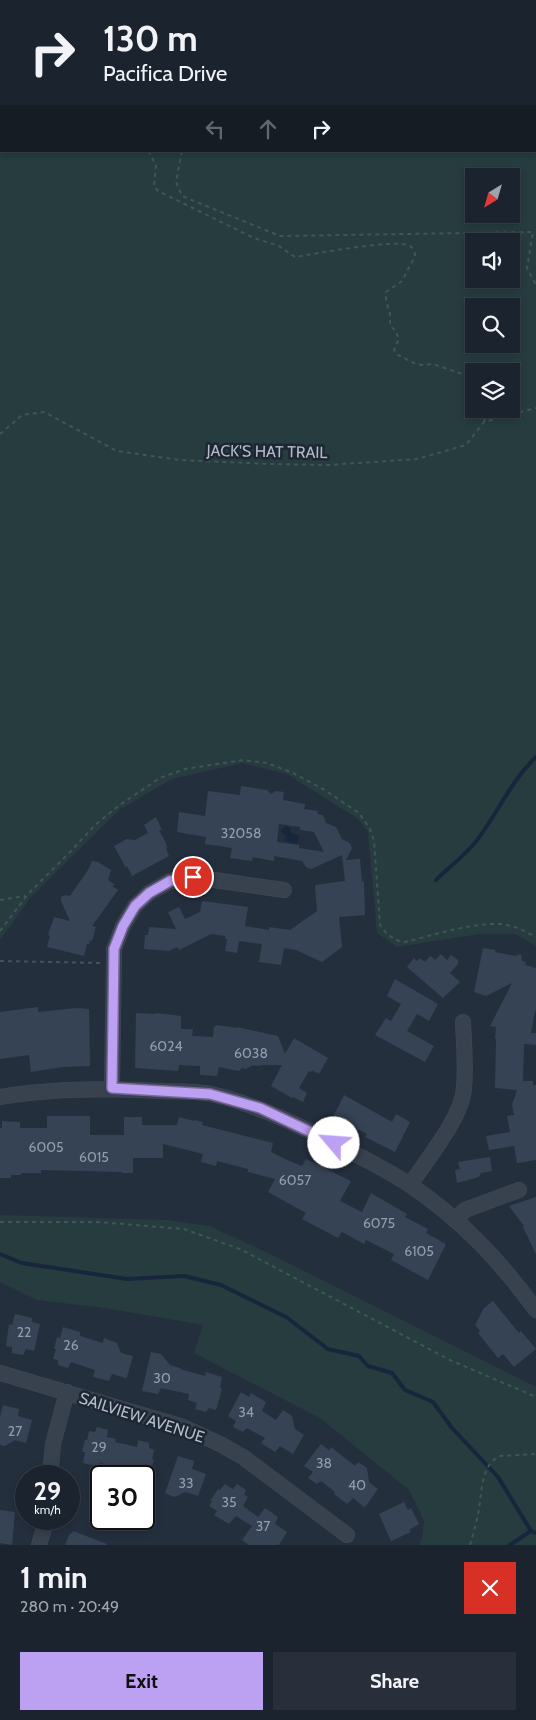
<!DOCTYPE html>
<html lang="en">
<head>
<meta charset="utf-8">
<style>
	:root { --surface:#1b232e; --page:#282f3a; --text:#f1f3f6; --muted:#a0a4aa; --line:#39404a; --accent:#bca0f2 }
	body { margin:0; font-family:Cabin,sans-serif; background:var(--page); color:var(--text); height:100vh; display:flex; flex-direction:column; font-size:19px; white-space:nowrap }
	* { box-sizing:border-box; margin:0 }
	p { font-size:16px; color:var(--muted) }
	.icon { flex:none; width:28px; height:28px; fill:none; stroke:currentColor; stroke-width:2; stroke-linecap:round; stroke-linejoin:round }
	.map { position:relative; height:1545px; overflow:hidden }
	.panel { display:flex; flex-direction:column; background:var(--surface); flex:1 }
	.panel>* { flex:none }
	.hud { position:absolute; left:0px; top:0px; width:536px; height:152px; box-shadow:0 2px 8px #0003,0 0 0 1px var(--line); background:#1b232e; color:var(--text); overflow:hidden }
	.needle { width:32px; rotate:217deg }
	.tools { position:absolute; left:465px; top:168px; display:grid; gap:10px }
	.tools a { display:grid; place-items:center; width:55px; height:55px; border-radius:0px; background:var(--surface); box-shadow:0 2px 8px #0003,0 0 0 1px var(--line); font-size:25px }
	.speed { position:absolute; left:15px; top:1465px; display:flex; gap:10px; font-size:25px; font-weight:700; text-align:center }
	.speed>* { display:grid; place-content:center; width:65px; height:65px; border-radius:50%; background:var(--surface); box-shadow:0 2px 8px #0003,0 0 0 1px var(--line); line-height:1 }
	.speed small { font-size:12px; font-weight:400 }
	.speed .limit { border:2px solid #111; border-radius:8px; background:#fff; color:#111 }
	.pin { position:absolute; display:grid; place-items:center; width:42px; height:42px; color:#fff; margin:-21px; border:2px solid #fff; border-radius:50%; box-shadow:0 1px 5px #0007 }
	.me { position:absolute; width:55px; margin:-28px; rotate:297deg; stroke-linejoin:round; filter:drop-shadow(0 0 4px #0008) }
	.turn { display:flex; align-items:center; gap:18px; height:105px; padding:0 20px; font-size:22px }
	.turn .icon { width:65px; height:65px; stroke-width:2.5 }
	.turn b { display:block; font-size:35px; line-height:42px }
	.lanes { display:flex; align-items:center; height:48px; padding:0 20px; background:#0003; justify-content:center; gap:25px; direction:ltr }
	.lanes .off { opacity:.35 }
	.round { display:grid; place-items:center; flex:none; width:52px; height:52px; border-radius:0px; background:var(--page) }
	.headline { display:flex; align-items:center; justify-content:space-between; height:85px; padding:0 20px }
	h1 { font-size:30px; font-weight:700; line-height:38px }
	.cta { display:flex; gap:10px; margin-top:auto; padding:10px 20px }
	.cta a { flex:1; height:58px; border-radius:0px; background:var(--accent); color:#111; font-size:20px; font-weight:700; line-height:58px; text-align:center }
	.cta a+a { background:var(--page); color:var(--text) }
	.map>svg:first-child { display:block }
	.green { fill:#263c3f; fill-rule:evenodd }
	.water { fill:#17263c }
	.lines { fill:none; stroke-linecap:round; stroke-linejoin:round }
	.stream { stroke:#17263c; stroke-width:4 }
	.building { fill:#364354; fill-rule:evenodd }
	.minor-casing { stroke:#414a57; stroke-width:16 }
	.path { stroke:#3f5557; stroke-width:2; stroke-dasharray:4 4; stroke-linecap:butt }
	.minor { stroke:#38414e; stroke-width:15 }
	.route-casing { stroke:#7a689d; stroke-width:12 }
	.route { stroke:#bca0f2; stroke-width:9 }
	.labels { text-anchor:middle; stroke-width:5; stroke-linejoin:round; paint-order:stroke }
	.number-label { font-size:14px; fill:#929caa }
	.street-label { font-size:16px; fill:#b4bcc9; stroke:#1d2633 }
</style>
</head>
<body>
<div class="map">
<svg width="536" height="1545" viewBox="0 0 536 1545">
	<rect width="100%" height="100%" fill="#242f3e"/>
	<g class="green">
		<path d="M 0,0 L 536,0 L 536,946 L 515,934 L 480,934 L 397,947 L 377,933 L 368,832 L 358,819 L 287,774 L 242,763 L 172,779 L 119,810 L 31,897 L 0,940 ZM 1,1 L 535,1 L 535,151 L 1,151 ZM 474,176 L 511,176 L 511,214 L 474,214 ZM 474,241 L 511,241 L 511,279 L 474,279 ZM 474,306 L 511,306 L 511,344 L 474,344 ZM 474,371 L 511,371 L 511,409 L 474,409 Z"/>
		<path d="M 0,1215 L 166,1220 L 210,1226 L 276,1257 L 536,1387 L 536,1545 L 419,1545 L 422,1540 L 424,1521 L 409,1490 L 320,1418 L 194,1353 L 203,1325 L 105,1308 L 37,1300 L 0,1282 Z"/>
	</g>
	<path class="water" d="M 286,826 L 289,827 L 292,833 L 299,836 L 298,842 L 296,843 L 284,841 L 286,837 L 281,832 L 282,829 Z"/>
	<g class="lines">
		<g class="stream">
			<path d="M 436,880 C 450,866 469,853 480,836 C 499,810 512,780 536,757"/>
			<path d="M 0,1254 L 22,1263 L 127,1279 L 184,1276 L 221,1285 L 286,1317 L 328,1349 L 359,1356 L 368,1366 L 392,1373 L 405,1390 L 433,1402 L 452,1428 L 498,1477 L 531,1531"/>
			<path d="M 510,1545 L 531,1531 L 536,1533"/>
		</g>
	</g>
	<g class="building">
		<path d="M 241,786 L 267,790 L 271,794 L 276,791 L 284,792 L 283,800 L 305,804 L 304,809 L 318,811 L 317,814 L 323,815 L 326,823 L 336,827 L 342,839 L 350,843 L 352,848 L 346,860 L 360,859 L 362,882 L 364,881 L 365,915 L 339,917 L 342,947 L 322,962 L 296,950 L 284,948 L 281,965 L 259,962 L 262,944 L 239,941 L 237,953 L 225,951 L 227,939 L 225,939 L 225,936 L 211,934 L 179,950 L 177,947 L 169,951 L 144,949 L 145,935 L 148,935 L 149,927 L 176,929 L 168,912 L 179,907 L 185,919 L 200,912 L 202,901 L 248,907 L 245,926 L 269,930 L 269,927 L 290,930 L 317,911 L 315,885 L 345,881 L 342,855 L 311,869 L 306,867 L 302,861 L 274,856 L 274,861 L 253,857 L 252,861 L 230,858 L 232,848 L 205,844 L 206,837 L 177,832 L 179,812 L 205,816 L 208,791 L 240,795 ZM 279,824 L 300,827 L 300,830 L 314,832 L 324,852 L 299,848 L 299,845 L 277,842 Z"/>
		<path d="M 156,817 L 162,830 L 159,830 L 166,843 L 167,848 L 166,849 L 169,856 L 132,876 L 127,866 L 126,868 L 114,846 L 127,839 L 135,840 L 148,833 L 144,825 Z"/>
		<path d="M 92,861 L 98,862 L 111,870 L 108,880 L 115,885 L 112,886 L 118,890 L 92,926 L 96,927 L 92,941 L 90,940 L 89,944 L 87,944 L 84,956 L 47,947 L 50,936 L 48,935 L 54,917 L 70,921 L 61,901 L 61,897 L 65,895 L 70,896 L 88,870 Z"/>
		<path d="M 483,948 L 496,950 L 495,952 L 515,956 L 521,954 L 522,961 L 526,962 L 525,965 L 536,968 L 536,1011 L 535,1011 L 531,1033 L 536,1033 L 536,1045 L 524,1044 L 523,1081 L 533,1081 L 533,1085 L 536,1085 L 536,1160 L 517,1163 L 514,1146 L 489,1150 L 486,1136 L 510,1132 L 507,1116 L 514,1115 L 512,1105 L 517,1090 L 495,1088 L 496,1039 L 495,1039 L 496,1027 L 490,1026 L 512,983 L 486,996 L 474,992 Z"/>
		<path d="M 441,954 L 447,960 L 451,955 L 458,960 L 458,964 L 450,973 L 460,982 L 443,998 L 407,967 L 414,958 L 417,961 L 420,958 L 425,962 L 430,956 L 435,960 Z"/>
		<path d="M 395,979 L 438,1004 L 429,1021 L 417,1014 L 407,1031 L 434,1046 L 425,1062 L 375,1035 L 386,1018 L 391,1021 L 401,1004 L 387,996 Z"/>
		<path d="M 38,1007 L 38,1012 L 77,1008 L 89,1009 L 90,1066 L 63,1067 L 31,1072 L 29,1055 L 0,1059 L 0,1012 Z"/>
		<path d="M 136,1013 L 155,1014 L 155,1013 L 181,1016 L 181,1029 L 193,1029 L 192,1036 L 213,1037 L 214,1027 L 217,1025 L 237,1028 L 237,1027 L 278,1036 L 285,1054 L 294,1038 L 328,1058 L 319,1074 L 312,1070 L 311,1072 L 309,1071 L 299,1088 L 307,1093 L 303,1102 L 293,1097 L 292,1098 L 271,1086 L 282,1065 L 262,1065 L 259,1066 L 253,1065 L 246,1069 L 242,1068 L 239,1071 L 219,1067 L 217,1076 L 200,1075 L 200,1066 L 179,1065 L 178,1071 L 135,1068 Z"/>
		<path d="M 344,1095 L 392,1122 L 396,1114 L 410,1122 L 395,1152 L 365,1137 L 367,1134 L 347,1124 L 345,1128 L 331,1121 Z"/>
		<path d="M 47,1116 L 90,1116 L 90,1135 L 124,1135 L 124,1117 L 142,1117 L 142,1125 L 177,1125 L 179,1117 L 194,1121 L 194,1120 L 203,1122 L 202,1125 L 273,1143 L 271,1152 L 287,1160 L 302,1166 L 306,1159 L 351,1181 L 340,1201 L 362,1212 L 371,1193 L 407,1214 L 405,1217 L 428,1229 L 426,1233 L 446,1244 L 428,1280 L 391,1260 L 394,1254 L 366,1240 L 364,1244 L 342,1232 L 338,1238 L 302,1219 L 306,1213 L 268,1192 L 275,1179 L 248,1172 L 248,1169 L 217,1161 L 216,1166 L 201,1162 L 203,1154 L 163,1144 L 163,1158 L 133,1158 L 133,1173 L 122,1173 L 122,1172 L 41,1170 L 41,1173 L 21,1173 L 21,1175 L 11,1175 L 11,1178 L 0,1178 L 0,1128 L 2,1128 L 2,1121 L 20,1122 L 20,1128 L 47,1128 Z"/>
		<path d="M 490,1157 L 492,1171 L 481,1173 L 479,1177 L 457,1183 L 455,1170 L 460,1169 L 458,1162 Z"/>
		<path d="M 536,1197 L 536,1254 L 523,1227 L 524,1226 L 509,1206 Z"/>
		<path d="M 493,1301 L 519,1333 L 521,1331 L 536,1349 L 514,1367 L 503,1354 L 498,1358 L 478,1333 L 480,1331 L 475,1325 L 484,1308 Z"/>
		<path d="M 15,1314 L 32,1318 L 32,1322 L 40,1324 L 34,1351 L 26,1349 L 23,1355 L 12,1353 L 12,1347 L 6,1346 L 9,1324 L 12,1325 Z"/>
		<path d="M 63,1327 L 80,1332 L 80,1336 L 103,1343 L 104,1338 L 117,1343 L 121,1353 L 133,1356 L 127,1377 L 126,1378 L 112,1374 L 109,1381 L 93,1377 L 95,1370 L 71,1362 L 68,1368 L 58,1365 L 58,1360 L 53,1359 L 56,1349 L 54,1349 L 57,1337 L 60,1338 Z"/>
		<path d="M 151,1352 L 161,1354 L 170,1365 L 180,1368 L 180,1369 L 205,1376 L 206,1372 L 222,1377 L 220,1388 L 222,1389 L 216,1410 L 209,1408 L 206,1412 L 195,1409 L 197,1403 L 188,1400 L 189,1394 L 161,1388 L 158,1394 L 142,1391 Z"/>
		<path d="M 241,1392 L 249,1397 L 251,1393 L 266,1402 L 262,1411 L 276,1420 L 283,1410 L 292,1416 L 295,1429 L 304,1435 L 293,1454 L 280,1446 L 275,1452 L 261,1443 L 265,1438 L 247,1428 L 243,1432 L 233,1427 L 236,1421 L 228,1416 Z"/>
		<path d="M 3,1405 L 19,1409 L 18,1416 L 32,1420 L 26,1443 L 15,1440 L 5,1446 L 0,1445 L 0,1417 Z"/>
		<path d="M 97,1427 L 108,1430 L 107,1437 L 116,1439 L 115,1442 L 137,1447 L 138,1440 L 149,1443 L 149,1448 L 154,1450 L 152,1459 L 154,1460 L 151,1471 L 149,1471 L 148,1476 L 129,1476 L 129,1473 L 120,1471 L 121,1468 L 100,1463 L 100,1467 L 83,1463 L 85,1452 L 82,1452 L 85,1440 L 87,1440 L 89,1431 L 95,1432 Z"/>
		<path d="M 321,1444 L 329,1450 L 331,1447 L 355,1466 L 358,1462 L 367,1468 L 369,1482 L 378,1489 L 366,1506 L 364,1507 L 353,1498 L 347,1504 L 334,1494 L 335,1492 L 321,1481 L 317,1484 L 308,1478 L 313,1472 L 304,1466 Z"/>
		<path d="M 178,1456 L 194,1461 L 192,1469 L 206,1474 L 198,1496 L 186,1492 L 174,1497 L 165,1493 Z"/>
		<path d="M 225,1484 L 233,1489 L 237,1484 L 246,1490 L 244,1495 L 248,1497 L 243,1506 L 258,1517 L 265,1508 L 278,1517 L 275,1524 L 287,1532 L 279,1545 L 249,1545 L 242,1540 L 252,1526 L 236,1516 L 229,1524 L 214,1515 L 217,1511 L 209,1506 L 212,1501 L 210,1501 L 218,1489 L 220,1490 Z"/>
		<path d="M 404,1502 L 408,1510 L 411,1508 L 419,1524 L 409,1530 L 411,1532 L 391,1541 L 379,1514 Z"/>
		<path d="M 0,1510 L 15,1512 L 12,1545 L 0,1543 Z"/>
		<path d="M 73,1531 L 107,1544 L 107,1545 L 65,1545 L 70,1533 L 72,1534 Z"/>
	</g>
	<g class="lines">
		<defs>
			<g id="minor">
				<path d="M 112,1088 L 114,949 L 123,926 L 135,906 L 149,893 L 170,881 L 193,877 L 284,890"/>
				<path d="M 0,1097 C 54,1088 108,1088 162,1091 C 178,1092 196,1091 211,1094 C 251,1103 287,1120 324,1138 C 353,1153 383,1167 410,1185 C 462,1220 499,1260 536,1310"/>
				<path d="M 410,1185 C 427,1159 462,1118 464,1088 C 466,1066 464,1043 463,1022"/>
				<path d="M 455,1220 L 465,1210 L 519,1190"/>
				<path d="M 0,1373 L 183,1427 L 220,1444 L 243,1457 L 347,1535"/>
				<path d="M 50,1476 L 53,1444 L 67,1392"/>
				<path d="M 39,1545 L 47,1519"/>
			</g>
		</defs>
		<use href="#minor" class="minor-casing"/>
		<g class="path">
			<path d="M 145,0 L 146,1"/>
			<path d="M 152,0 L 152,1"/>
			<path d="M 148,151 L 156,165 L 154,186 L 158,191 L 254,238 L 279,246 L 295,257 C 315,254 396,238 410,246 C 413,248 415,252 415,256 L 402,281 L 386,292 L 386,300 L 390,314 L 390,326 L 395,330 L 399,339 L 394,350 L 398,355 L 414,363 L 422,365 L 433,364 L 474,378"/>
			<path d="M 182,151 L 176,182 L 182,196 L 280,236 L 533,232 L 527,268 L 536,285"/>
			<path d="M 484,422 L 486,414 L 493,409"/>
			<path d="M 0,434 L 22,415 L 44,412 L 117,451 L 180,460 L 270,464 L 329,465 L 417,459 L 466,445 L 484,422 L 536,408"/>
			<path d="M 0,900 L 25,896"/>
			<path d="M 0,931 L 28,894 L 71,851 L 95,825 L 121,804 L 160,778 L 185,769 L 243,760 L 267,763 L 293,773 L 323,789 L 359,813 L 370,829 L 374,841 L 380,925 C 386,934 394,941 405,942 C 434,935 470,923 500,924 C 513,925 525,931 536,937"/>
			<path d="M 0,961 L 100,963"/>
			<path d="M 0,1222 L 98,1222 L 184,1229 L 240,1249 L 450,1360 L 536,1397"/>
			<path d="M 470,1545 C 473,1535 476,1524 478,1514 C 482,1496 480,1464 500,1456 L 536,1454"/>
		</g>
		<use href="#minor" class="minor"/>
	</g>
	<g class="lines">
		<defs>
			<path id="route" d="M 193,877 L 170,881 L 149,893 L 135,906 L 123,926 L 114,949 L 112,1088 L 210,1094 L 260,1108 L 334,1143"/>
		</defs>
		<use href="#route" class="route-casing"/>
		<use href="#route" class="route"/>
	</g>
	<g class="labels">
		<g class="number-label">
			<text x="241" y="838">32058</text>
			<text x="166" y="1051">6024</text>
			<text x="251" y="1058">6038</text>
			<text x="46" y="1152">6005</text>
			<text x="94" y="1162">6015</text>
			<text x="295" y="1185">6057</text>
			<text x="379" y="1228">6075</text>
			<text x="419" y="1256">6105</text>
			<text x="24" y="1337">22</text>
			<text x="71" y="1350">26</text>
			<text x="162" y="1383">30</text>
			<text x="246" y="1417">34</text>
			<text x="15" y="1436">27</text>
			<text x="99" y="1452">29</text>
			<text x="324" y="1468">38</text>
			<text x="186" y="1488">33</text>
			<text x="357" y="1490">40</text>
			<text x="229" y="1507">35</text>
			<text x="263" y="1531">37</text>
		</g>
		<g class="street-label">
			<text transform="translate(267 451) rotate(1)" y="6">JACK'S HAT TRAIL</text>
			<text transform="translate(142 1417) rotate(18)" y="6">SAILVIEW AVENUE</text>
		</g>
	</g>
</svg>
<div class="tools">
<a><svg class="needle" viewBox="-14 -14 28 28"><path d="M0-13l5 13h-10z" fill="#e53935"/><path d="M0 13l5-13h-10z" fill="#a0a4aa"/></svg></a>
<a><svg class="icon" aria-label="sound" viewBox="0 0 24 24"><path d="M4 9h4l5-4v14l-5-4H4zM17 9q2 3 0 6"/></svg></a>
<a><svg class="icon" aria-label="search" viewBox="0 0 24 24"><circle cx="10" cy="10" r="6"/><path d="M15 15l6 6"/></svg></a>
<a><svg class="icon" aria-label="layers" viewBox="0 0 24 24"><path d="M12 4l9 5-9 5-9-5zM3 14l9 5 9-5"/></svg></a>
</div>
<div class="speed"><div>29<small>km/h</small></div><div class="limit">30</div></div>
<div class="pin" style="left:193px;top:877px;background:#d93025"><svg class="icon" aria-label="arrive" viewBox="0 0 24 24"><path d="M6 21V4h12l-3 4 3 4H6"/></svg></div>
<svg class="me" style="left:334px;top:1143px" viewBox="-20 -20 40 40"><circle r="19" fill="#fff"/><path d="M0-13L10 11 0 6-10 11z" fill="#bca0f2"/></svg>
<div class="hud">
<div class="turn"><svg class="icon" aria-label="right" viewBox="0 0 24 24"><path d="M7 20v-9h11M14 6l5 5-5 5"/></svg><div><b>130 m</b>Pacifica Drive</div></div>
<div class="lanes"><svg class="icon off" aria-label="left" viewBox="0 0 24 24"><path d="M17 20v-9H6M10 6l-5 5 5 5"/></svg><svg class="icon off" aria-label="ahead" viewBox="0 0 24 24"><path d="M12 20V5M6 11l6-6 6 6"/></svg><svg class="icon" aria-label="right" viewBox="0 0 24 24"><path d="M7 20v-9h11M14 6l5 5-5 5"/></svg></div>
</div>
</div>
<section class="panel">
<div class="headline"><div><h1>1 min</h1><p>280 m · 20:49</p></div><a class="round" style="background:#d93025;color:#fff"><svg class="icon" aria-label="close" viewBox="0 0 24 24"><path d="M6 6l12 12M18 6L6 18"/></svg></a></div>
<div class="cta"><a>Exit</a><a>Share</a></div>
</section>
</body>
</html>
